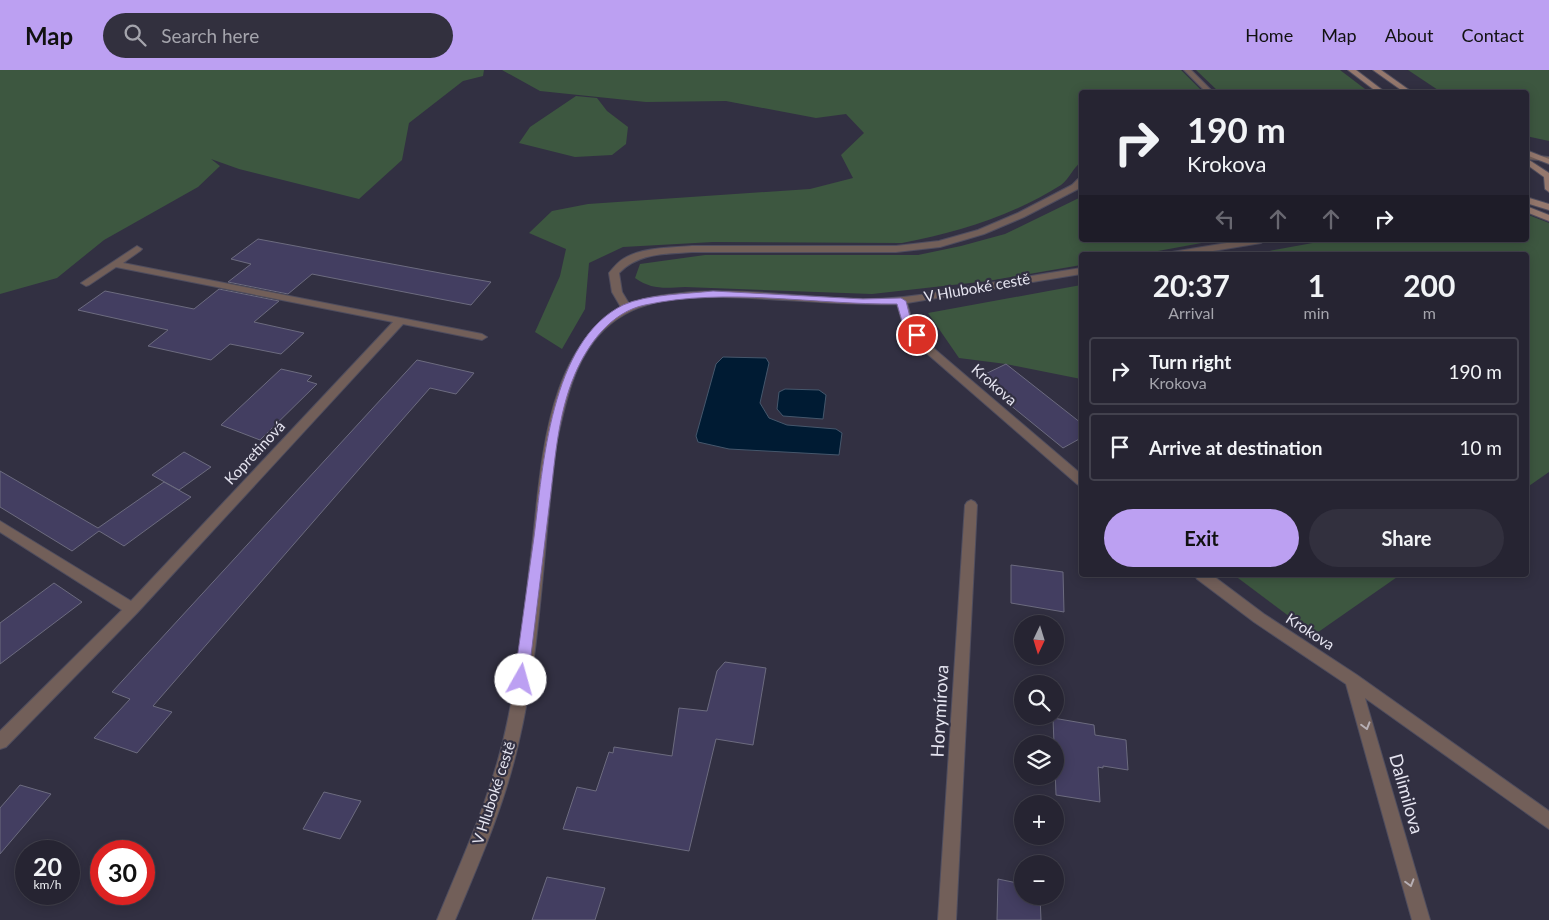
<!DOCTYPE html>
<html lang="en">
<head>
<meta charset="utf-8">
<style>
	:root { --surface:#262432; --page:#32303e; --text:#f1f3f6; --muted:#a4a4ac; --line:#42414d; --accent:#bca0f2 }
	body { margin:0; font-family:Lato,sans-serif; background:var(--page); color:var(--text); height:100vh; display:flex; flex-direction:column; font-size:19px; white-space:nowrap }
	* { box-sizing:border-box; margin:0 }
	p { font-size:16px; color:var(--muted) }
	.icon { flex:none; width:28px; height:28px; fill:none; stroke:currentColor; stroke-width:2; stroke-linecap:round; stroke-linejoin:round }
	.map { position:relative; flex:1; overflow:hidden }
	.drawer { position:absolute; left:1079px; top:182px; width:450px; height:325px; display:flex; flex-direction:column; background:var(--surface); border-radius:5px; box-shadow:0 2px 12px #0003,0 0 0 1px var(--line) }
	.drawer>* { flex:none }
	.hud { position:absolute; left:1079px; top:20px; width:450px; height:152px; border-radius:5px; box-shadow:0 2px 12px #0003,0 0 0 1px var(--line); background:#262432; color:var(--text); overflow:hidden }
	.needle { width:32px; rotate:184deg }
	.buttons { position:absolute; left:1014px; top:545px; display:grid; gap:10px }
	.buttons a { display:grid; place-items:center; width:50px; height:50px; border-radius:50%; background:var(--surface); box-shadow:0 2px 12px #0003,0 0 0 1px var(--line); font-size:25px }
	.speed { position:absolute; left:15px; top:770px; display:flex; gap:10px; font-size:25px; font-weight:700; text-align:center }
	.speed>* { display:grid; place-content:center; width:65px; height:65px; border-radius:50%; background:var(--surface); box-shadow:0 2px 12px #0003,0 0 0 1px var(--line); line-height:1 }
	.speed small { font-size:12px; font-weight:400 }
	.speed .limit { border:8px solid #d22; background:#fff; color:#111 }
	.pin { position:absolute; display:grid; place-items:center; width:42px; height:42px; color:#fff; margin:-21px; border:2px solid #fff; border-radius:50%; box-shadow:0 1px 5px #0007 }
	.me { position:absolute; width:55px; margin:-28px; rotate:7deg; stroke-linejoin:round; filter:drop-shadow(0 0 4px #0008) }
	.turn { display:flex; align-items:center; gap:18px; height:105px; padding:0 25px; font-size:22px }
	.turn .icon { width:65px; height:65px; stroke-width:2.5 }
	.turn b { display:block; font-size:35px; line-height:42px }
	.lanes { display:flex; align-items:center; height:48px; padding:0 25px; background:#0003; justify-content:center; gap:25px; direction:ltr }
	.lanes .off { opacity:.35 }
	.eta { display:flex; justify-content:space-evenly; align-items:center; height:85px; text-align:center }
	.eta b { font-size:30px; font-weight:700; line-height:35px }
	.button { display:flex; gap:10px; margin-top:auto; padding:10px 25px }
	.button a { flex:1; height:58px; border-radius:30px; background:var(--accent); color:#111; font-size:20px; font-weight:700; line-height:58px; text-align:center }
	.button a+a { background:var(--page); color:var(--text) }
	ul { padding:0; list-style:none }
	li { display:flex; align-items:center; gap:15px; height:68px; margin:0 10px 8px; padding:0 15px; border:2px solid var(--line); border-radius:5px }
	li div { flex:1 }
	li b { display:block; font-size:19px }
	li em { font-style:normal }
	header { display:flex; align-items:center; gap:30px; box-sizing:border-box; height:70px; padding:0 25px; background:var(--accent); color:#111 }
	header strong { font-size:24px }
	nav { display:flex; gap:28px; margin-inline-start:auto; font-size:18px }
	.search { width:350px; height:45px; background:var(--page); display:flex; align-items:center; gap:12px; box-sizing:border-box; padding:0 18px; border-radius:28px; color:var(--muted); font-size:19px }
	.map>svg:first-child { display:block }
	.green { fill:#3d5740 }
	.water { fill:#001b33; stroke:#45576c }
	.building { fill:#433e61; stroke:#6c6b7f }
	.lines { fill:none; stroke-linecap:round; stroke-linejoin:round }
	.lane-casing { stroke:#4f4d5e; stroke-width:2 }
	.street-casing { stroke:#4f4d5e; stroke-width:2 }
	.secondary-casing { stroke:#4f4d5e; stroke-width:2 }
	.lane { fill:#725f59; fill-rule:evenodd }
	.street { fill:#725f59; fill-rule:evenodd }
	.secondary { fill:#95786d; fill-rule:evenodd }
	.oneway { stroke:#b7afb4 }
	.route { fill:#bca0f2; stroke:#7a689d }
	.labels { text-anchor:middle; stroke-width:4.5; stroke-linejoin:round; paint-order:stroke }
	.street-label { font-size:15px; fill:#e5e4f0; stroke:#323042 }
	.near-street-label { font-size:18px; fill:#e5e4f0; stroke:#323042 }
</style>
</head>
<body>
<header>
<strong>Map</strong>
<div class="search"><svg class="icon" aria-label="search" viewBox="0 0 24 24"><circle cx="10" cy="10" r="6"/><path d="M15 15l6 6"/></svg>Search here</div>
<nav><a>Home</a><a>Map</a><a>About</a><a>Contact</a></nav>
</header>
<div class="map">
<svg width="1549" height="850" viewBox="0 0 1549 850">
	<rect width="100%" height="100%" fill="#323042"/>
	<g class="green">
		<path d="M 0,0 L 484,0 L 483,6 L 463,11 L 409,53 L 402,90 L 359,129 L 239,99 L 211,89 L 220,96 L 198,117 L 104,170 L 57,208 L 0,224 Z"/>
		<path d="M 502,0 L 1181,0 L 1203,22 L 1081,22 L 1081,92 C 1073,98 1069,109 1061,115 C 1014,145 957,163 902,173 L 713,172 L 623,177 L 589,193 L 585,239 L 562,279 L 535,262 L 560,206 L 566,179 L 529,163 L 552,141 L 588,134 L 810,119 L 853,108 L 841,85 L 864,63 L 846,44 L 816,48 L 726,31 L 646,32 L 540,21 Z"/>
		<path d="M 1196,0 L 1340,0 L 1369,22 L 1219,22 Z"/>
		<path d="M 1408,0 L 1549,0 L 1549,71 L 1526,66 L 1526,22 L 1441,22 Z"/>
		<path d="M 576,26 L 597,28 L 607,41 L 628,57 L 626,74 L 612,85 L 575,87 L 519,73 L 530,57 Z"/>
		<path d="M 1081,127 L 1081,170 L 1218,170 L 1136,185 L 1081,185 L 1081,195 L 988,211 L 872,224 L 685,217 C 665,218 652,220 635,208 L 640,194 L 705,185 L 918,185 L 961,176 L 1005,164 Z"/>
		<path d="M 1526,144 L 1549,153 L 1549,402 L 1526,418 L 1526,185 L 1247,185 L 1329,170 L 1526,170 Z"/>
		<path d="M 1081,215 L 1081,309 L 1006,294 L 959,288 L 928,243 Z"/>
		<path d="M 1234,505 L 1400,505 L 1314,565 Z"/>
	</g>
	<g class="water">
		<path d="M 723,287 L 766,288 L 769,293 L 760,333 L 769,348 L 787,355 L 836,359 L 842,363 L 839,385 L 729,379 L 698,372 L 696,366 L 716,294 Z"/>
		<path d="M 785,319 L 819,320 L 826,325 L 823,349 L 783,346 L 777,339 L 779,322 Z"/>
	</g>
	<g class="building">
		<path d="M 258,169 L 451,205 L 491,212 L 471,235 L 312,204 L 288,224 L 228,212 L 251,194 L 231,189 Z"/>
		<path d="M 219,219 L 279,231 L 254,252 L 304,263 L 281,284 L 230,274 L 211,290 L 148,276 L 168,260 L 78,240 L 105,221 L 194,239 Z"/>
		<path d="M 417,290 L 474,303 L 456,324 L 430,318 L 380,375 L 153,636 L 172,642 L 137,683 L 94,668 L 130,629 L 112,622 Z"/>
		<path d="M 1006,294 L 1081,353 L 1081,368 L 1063,378 L 977,308 Z"/>
		<path d="M 281,299 L 312,306 L 307,311 L 317,314 L 260,370 L 221,355 Z"/>
		<path d="M 184,382 L 211,397 L 179,420 L 152,405 Z"/>
		<path d="M 0,401 L 98,458 L 164,412 L 191,427 L 124,476 L 99,461 L 72,481 L 0,437 Z"/>
		<path d="M 1011,495 L 1063,502 L 1064,542 L 1011,533 Z"/>
		<path d="M 54,513 L 82,532 L 0,594 L 0,553 Z"/>
		<path d="M 725,592 L 766,598 L 753,675 L 716,669 L 689,781 L 563,759 L 577,717 L 596,721 L 609,682 L 613,683 L 614,677 L 672,686 L 679,638 L 707,641 L 717,601 Z"/>
		<path d="M 1053,648 L 1094,655 L 1095,665 L 1126,670 L 1128,700 L 1103,696 L 1103,698 L 1098,697 L 1100,732 L 1056,725 Z"/>
		<path d="M 20,715 L 51,724 L 0,784 L 0,738 Z"/>
		<path d="M 324,722 L 361,731 L 340,769 L 303,759 Z"/>
		<path d="M 547,807 L 605,818 L 595,850 L 532,850 Z"/>
		<path d="M 998,809 L 1022,814 L 1022,826 L 1040,826 L 1041,850 L 997,850 Z"/>
	</g>
	<g class="lines">
		<defs>
			<g id="lane">
				<path d="M 1184,0 L 1191,0 L 1213,22 L 1206,22 Z"/>
				<path d="M 1078,109 L 1081,109 L 1081,116 L 1078,119 L 1024,147 L 984,164 L 940,177 L 896,182 L 692,182 C 665,184 638,183 619,203 L 622,222 L 631,237 L 630,239 L 622,239 L 612,222 L 609,203 C 613,198 618,192 623,189 C 642,177 670,178 692,176 L 896,176 L 939,171 L 978,160 L 1018,143 L 1072,115 Z"/>
			</g>
			<g id="street">
				<path d="M 1526,85 L 1549,87 L 1549,91 L 1526,89 Z"/>
				<path d="M 1245,170 L 1266,170 L 1261,173 L 1189,185 L 1167,185 L 1172,182 Z"/>
				<path d="M 137,176 L 142,179 L 140,181 L 123,193 L 482,264 L 487,267 L 482,270 L 403,254 L 137,543 L 6,677 L 0,679 L 0,661 L 122,540 L 0,462 L 0,451 L 131,531 L 393,252 L 116,197 L 89,215 L 86,216 L 81,213 Z"/>
				<path d="M 1081,198 L 1081,204 L 907,233 L 912,251 L 931,276 L 1081,404 L 1081,416 L 1077,414 L 923,280 L 902,251 L 897,234 C 838,236 781,228 722,227 C 698,227 670,227 647,235 C 626,241 607,254 594,271 C 572,299 565,336 557,370 C 543,471 542,575 518,675 C 504,736 479,793 455,850 L 437,850 C 464,784 494,720 508,649 C 520,592 525,534 532,477 C 542,393 545,261 641,230 C 656,225 674,224 691,222 C 751,218 810,229 870,229 C 903,229 933,223 965,217 C 1003,211 1042,204 1081,198 Z"/>
				<path d="M 971,430 L 975,432 L 977,435 L 956,850 L 938,850 L 965,435 L 967,432 Z"/>
				<path d="M 1195,505 L 1212,505 L 1264,544 L 1357,605 L 1549,741 L 1549,759 L 1365,628 L 1430,850 L 1412,850 L 1346,614 L 1254,552 L 1197,509 Z"/>
			</g>
			<g id="secondary">
				<path d="M 1348,0 L 1356,0 L 1385,22 L 1377,22 Z"/>
				<path d="M 1373,0 L 1381,0 L 1412,22 L 1404,22 Z"/>
				<path d="M 1526,80 L 1549,89 L 1549,94 L 1526,85 Z"/>
				<path d="M 1526,88 L 1549,103 L 1549,122 L 1545,119 L 1544,107 L 1526,94 Z"/>
				<path d="M 1526,127 L 1549,134 L 1549,140 L 1526,133 Z"/>
				<path d="M 1526,136 L 1549,145 L 1549,151 L 1526,142 Z"/>
			</g>
		</defs>
		<use href="#lane" class="lane-casing"/>
		<use href="#street" class="street-casing"/>
		<use href="#secondary" class="secondary-casing"/>
		<use href="#lane" class="lane"/>
		<use href="#street" class="street"/>
		<use href="#secondary" class="secondary"/>
	</g>
	<defs><path id="oneway-chevron" d="M-2-3.5L2.5 0L-2 3.5" fill="none" stroke-width="1.6" stroke-linecap="round" stroke-linejoin="round" transform="scale(1.25)"/></defs>
	<g class="oneway">
		<use href="#oneway-chevron" transform="translate(1366 656) rotate(74)"/>
		<use href="#oneway-chevron" transform="translate(1410 813) rotate(74)"/>
	</g>
	<path class="route" d="M 713,221 L 863,229 L 901,228 L 906,231 L 911,251 L 922,265 L 914,267 L 902,251 L 897,234 C 814,235 727,217 645,235 C 611,242 588,274 575,304 C 557,346 555,393 549,438 C 542,495 535,553 528,610 L 526,614 L 521,616 L 516,614 L 514,610 C 521,563 527,515 534,467 C 543,397 550,271 623,235 C 647,224 687,224 713,221 Z"/>
	<g class="labels">
		<g class="street-label">
			<text transform="translate(977 218) rotate(-10)" y="5">V Hluboké cestě</text>
			<text transform="translate(994 315) rotate(41)" y="5">Krokova</text>
			<text transform="translate(255 383) rotate(-47)" y="5">Kopretinová</text>
			<text transform="translate(1310 562) rotate(33)" y="5">Krokova</text>
			<text transform="translate(494 723) rotate(-72)" y="5">V Hluboké cestě</text>
		</g>
		<g class="near-street-label">
			<text transform="translate(940 641) rotate(-87)" y="6">Horymírova</text>
			<text transform="translate(1406 724) rotate(74)" y="6">Dalimilova</text>
		</g>
	</g>
</svg>
<div class="buttons">
<a><svg class="needle" viewBox="-14 -14 28 28"><path d="M0-13l5 13h-10z" fill="#e53935"/><path d="M0 13l5-13h-10z" fill="#a4a4ac"/></svg></a>
<a><svg class="icon" aria-label="search" viewBox="0 0 24 24"><circle cx="10" cy="10" r="6"/><path d="M15 15l6 6"/></svg></a>
<a><svg class="icon" aria-label="layers" viewBox="0 0 24 24"><path d="M12 4l9 5-9 5-9-5zM3 14l9 5 9-5"/></svg></a>
<a>+</a>
<a>−</a>
</div>
<div class="speed"><div>20<small>km/h</small></div><div class="limit">30</div></div>
<div class="pin" style="left:917px;top:265px;background:#d93025"><svg class="icon" aria-label="arrive" viewBox="0 0 24 24"><path d="M6 21V4h12l-3 4 3 4H6"/></svg></div>
<svg class="me" style="left:521px;top:610px" viewBox="-20 -20 40 40"><circle r="19" fill="#fff"/><path d="M0-13L10 11 0 6-10 11z" fill="#bca0f2"/></svg>
<div class="hud">
<div class="turn"><svg class="icon" aria-label="right" viewBox="0 0 24 24"><path d="M7 20v-9h11M14 6l5 5-5 5"/></svg><div><b>190 m</b>Krokova</div></div>
<div class="lanes"><svg class="icon off" aria-label="left" viewBox="0 0 24 24"><path d="M17 20v-9H6M10 6l-5 5 5 5"/></svg><svg class="icon off" aria-label="ahead" viewBox="0 0 24 24"><path d="M12 20V5M6 11l6-6 6 6"/></svg><svg class="icon off" aria-label="ahead" viewBox="0 0 24 24"><path d="M12 20V5M6 11l6-6 6 6"/></svg><svg class="icon" aria-label="right" viewBox="0 0 24 24"><path d="M7 20v-9h11M14 6l5 5-5 5"/></svg></div>
</div>
<section class="drawer">
<div class="eta">
<div><b>20:37</b><p>Arrival</p></div>
<div><b>1</b><p>min</p></div>
<div><b>200</b><p>m</p></div>
</div>
<ul>
<li><svg class="icon" aria-label="right" viewBox="0 0 24 24"><path d="M7 20v-9h11M14 6l5 5-5 5"/></svg><div><b>Turn right</b><p>Krokova</p></div><em>190 m</em></li>
<li><svg class="icon" aria-label="arrive" viewBox="0 0 24 24"><path d="M6 21V4h12l-3 4 3 4H6"/></svg><div><b>Arrive at destination</b></div><em>10 m</em></li>
</ul>
<div class="button"><a>Exit</a><a>Share</a></div>
</section>
</div>
</body>
</html>
